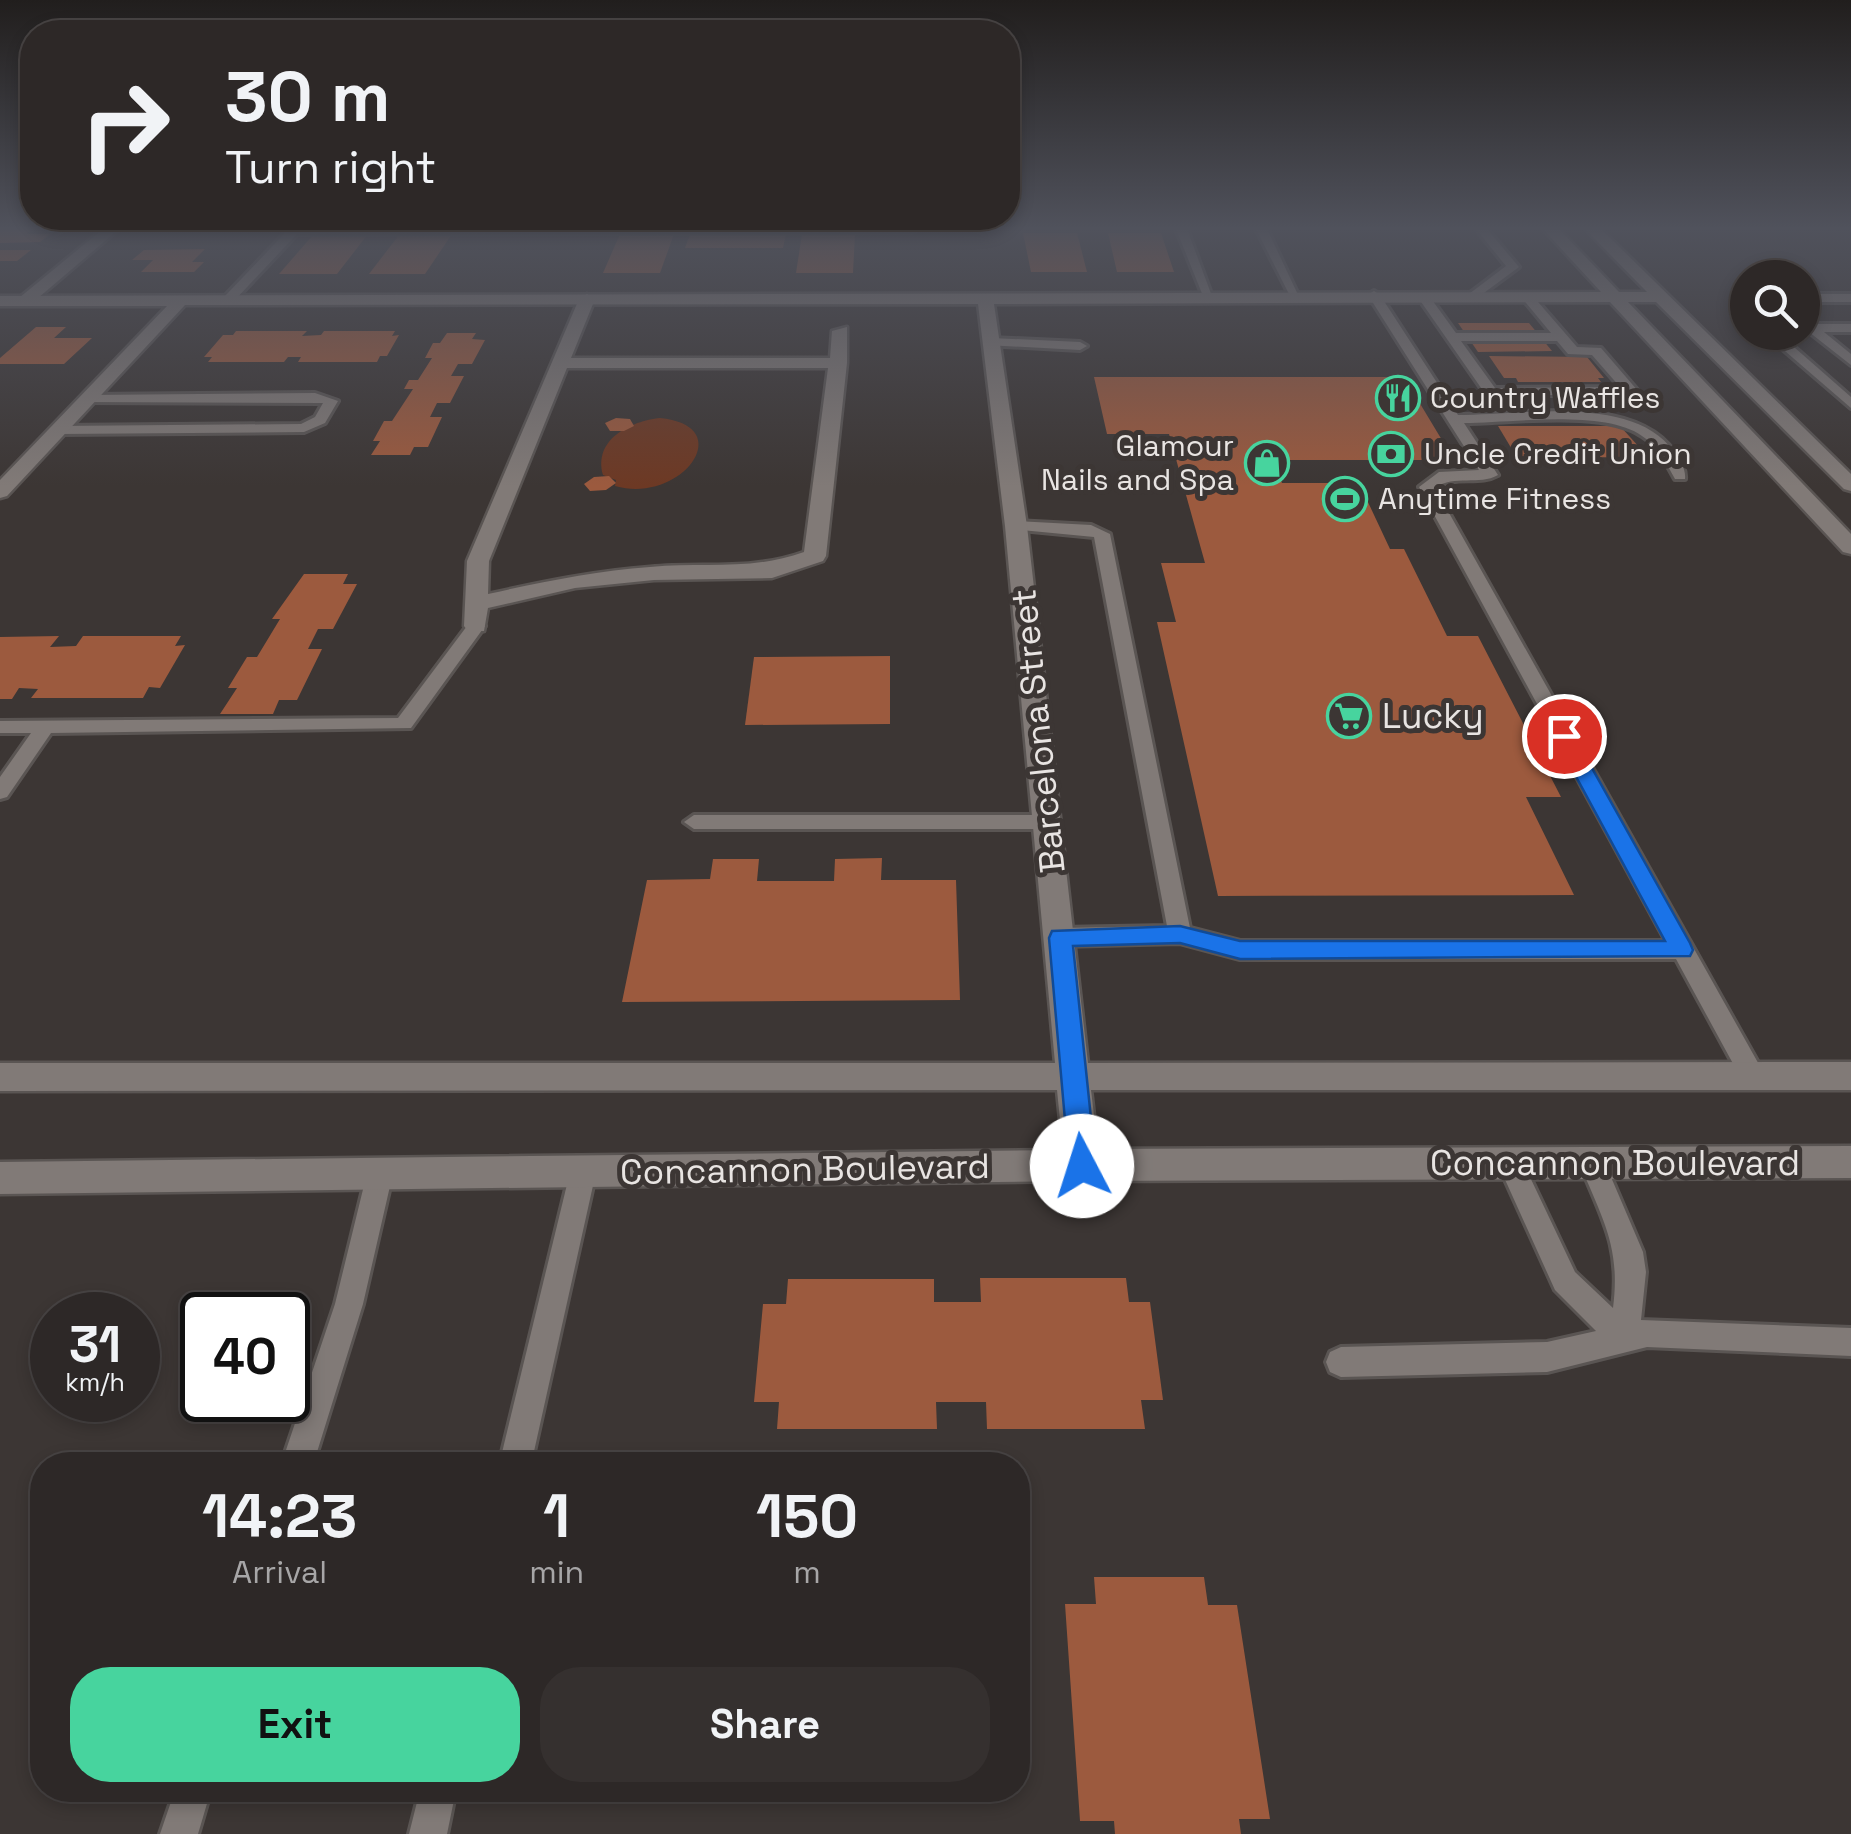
<!DOCTYPE html>
<html lang="en">
<head>
<meta charset="utf-8">
<style>
	:root { --surface:#2d2827; --page:#35302f; --text:#f1f3f6; --muted:#a7a6a7; --line:#484444; --accent:#47d49e }
	body { margin:0; font-family:"Space Grotesk",sans-serif; background:var(--page); color:var(--text); height:100vh; display:flex; flex-direction:column; font-size:38px; white-space:nowrap }
	* { box-sizing:border-box; margin:0 }
	p { font-size:32px; color:var(--muted) }
	.icon { flex:none; width:55px; height:55px; fill:none; stroke:currentColor; stroke-width:2; stroke-linecap:round; stroke-linejoin:round }
	.map { position:relative; flex:1; overflow:hidden }
	.drawer { position:absolute; left:30px; top:1452px; width:1000px; height:350px; display:flex; flex-direction:column; background:var(--surface); border-radius:40px; box-shadow:0 5px 15px #0003,0 0 0 2px var(--line) }
	.drawer>* { flex:none }
	.guide { position:absolute; left:20px; top:20px; width:1000px; height:210px; border-radius:40px; box-shadow:0 5px 15px #0003,0 0 0 2px var(--line); background:#2d2827; color:var(--text); overflow:hidden }
	.fabs { position:absolute; left:1730px; top:260px; display:grid; gap:20px }
	.fabs a { display:grid; place-items:center; width:90px; height:90px; border-radius:50%; background:var(--surface); box-shadow:0 5px 15px #0003,0 0 0 2px var(--line); font-size:50px }
	.speed { position:absolute; left:30px; top:1292px; display:flex; gap:20px; font-size:50px; font-weight:700; text-align:center }
	.speed>* { display:grid; place-content:center; width:130px; height:130px; border-radius:50%; background:var(--surface); box-shadow:0 5px 15px #0003,0 0 0 2px var(--line); line-height:1 }
	.speed small { font-size:25px; font-weight:400 }
	.speed .limit { border:5px solid #111; border-radius:15px; background:#fff; color:#111 }
	.pin { position:absolute; display:grid; place-items:center; width:85px; height:85px; color:#fff; margin:-42px; border:5px solid #fff; border-radius:50%; box-shadow:0 2px 10px #0007 }
	.me { position:absolute; width:110px; margin:-55px; rotate:355deg; stroke-linejoin:round; filter:drop-shadow(0 0 8px #0008) }
	.turn { display:flex; align-items:center; gap:35px; height:210px; padding:0 40px; font-size:45px }
	.turn .icon { width:130px; height:130px; stroke-width:2.5 }
	.turn b { display:block; font-size:70px; line-height:85px }
	.eta { display:flex; justify-content:space-evenly; align-items:center; height:170px; text-align:center }
	.eta b { font-size:60px; font-weight:700; line-height:70px }
	.primary-button { display:flex; gap:20px; margin-top:auto; padding:20px 40px }
	.primary-button a { flex:1; height:115px; border-radius:40px; background:var(--accent); color:#111; font-size:40px; font-weight:700; line-height:115px; text-align:center }
	.primary-button a+a { background:var(--page); color:var(--text) }
	.map>svg:first-child { display:block }
	.green { fill:#6d3924 }
	.building { fill:#9c5a3e }
	.lines { fill:none; stroke-linecap:round; stroke-linejoin:round }
	.lane-casing { stroke:#5a5553; stroke-width:6 }
	.street-casing { stroke:#5a5553; stroke-width:5 }
	.secondary-casing { stroke:#5a5553; stroke-width:5 }
	.lane { fill:#817a77; fill-rule:evenodd }
	.street { fill:#817a77; fill-rule:evenodd }
	.secondary { fill:#817a77; fill-rule:evenodd }
	.route { fill:#1a73e8; stroke:#114b97; stroke-width:2.5 }
	.labels { text-anchor:middle; stroke-width:10; stroke-linejoin:round; paint-order:stroke }
	.far-poi-label { font-size:30px; fill:#e8e4e2; stroke:#3c3634; text-anchor:start }
	.poi-label { font-size:35px; fill:#e8e4e2; stroke:#3c3634; text-anchor:start }
	.street-label { font-size:35px; fill:#e8e4e2; stroke:#3c3634 }
</style>
</head>
<body>
<div class="map">
<svg width="1851" height="1834" viewBox="0 0 1851 1834">
	<rect width="100%" height="100%" fill="#3c3634"/>
	<path class="green" d="M 660,418 C 740,426 681,505 615,486 L 616,480 L 603,475 C 593,439 631,421 660,418 Z"/>
	<g class="building">
		<path d="M 0,229 L 32,229 L 26,234 L 50,234 L 40,242 L 0,243 Z"/>
		<path d="M 1023,233 L 1077,233 L 1087,272 L 1031,272 Z"/>
		<path d="M 1108,233 L 1161,233 L 1174,272 L 1117,272 Z"/>
		<path d="M 368,234 L 337,274 L 279,274 L 313,235 Z"/>
		<path d="M 452,234 L 425,274 L 369,274 L 399,235 Z"/>
		<path d="M 620,234 L 674,234 L 660,273 L 603,273 Z"/>
		<path d="M 690,234 L 786,234 L 783,248 L 685,248 Z"/>
		<path d="M 802,234 L 855,234 L 853,273 L 796,273 Z"/>
		<path d="M 205,249 L 192,262 L 204,262 L 194,272 L 141,272 L 153,260 L 132,260 L 144,250 Z"/>
		<path d="M 0,250 L 31,250 L 17,261 L 0,261 Z"/>
		<path d="M 1458,323 L 1529,323 L 1552,351 L 1478,352 Z"/>
		<path d="M 36,327 L 66,327 L 54,338 L 92,338 L 64,364 L 0,364 L 0,358 Z"/>
		<path d="M 236,331 L 307,331 L 302,336 L 321,335 L 324,331 L 395,331 L 392,336 L 399,335 L 387,356 L 380,356 L 377,362 L 298,362 L 301,357 L 288,357 L 284,362 L 208,362 L 212,357 L 204,357 L 223,335 L 233,335 Z"/>
		<path d="M 447,333 L 476,333 L 472,339 L 485,340 L 472,364 L 458,364 L 451,376 L 464,376 L 450,403 L 437,403 L 430,417 L 442,417 L 428,447 L 414,447 L 410,455 L 371,455 L 380,441 L 373,441 L 384,421 L 392,421 L 413,389 L 404,389 L 409,380 L 418,380 L 432,358 L 425,358 L 433,343 L 440,343 Z"/>
		<path d="M 1489,356 L 1587,357 L 1604,378 L 1598,378 L 1601,382 L 1518,382 L 1516,378 L 1504,378 Z"/>
		<path d="M 1094,377 L 1404,377 L 1454,460 L 1273,460 L 1282,483 L 1359,483 L 1390,549 L 1404,549 L 1447,636 L 1478,636 L 1561,797 L 1526,797 L 1574,895 L 1218,896 L 1157,622 L 1176,622 L 1161,563 L 1205,563 L 1169,434 L 1107,434 Z"/>
		<path d="M 616,418 L 630,419 L 634,426 L 624,431 L 610,431 L 605,423 Z"/>
		<path d="M 1498,426 L 1620,426 L 1649,458 L 1516,456 Z"/>
		<path d="M 609,476 L 616,483 L 606,490 L 590,491 L 584,484 L 594,477 Z"/>
		<path d="M 304,574 L 348,574 L 343,584 L 357,584 L 333,629 L 318,629 L 308,649 L 322,649 L 297,700 L 279,700 L 273,714 L 220,714 L 237,688 L 228,688 L 247,657 L 257,657 L 280,619 L 272,619 Z"/>
		<path d="M 59,636 L 50,647 L 76,646 L 83,636 L 181,636 L 175,646 L 185,645 L 160,688 L 149,687 L 143,698 L 31,698 L 38,689 L 19,688 L 12,699 L 0,699 L 0,637 Z"/>
		<path d="M 890,656 L 890,724 L 745,725 L 754,657 Z"/>
		<path d="M 882,858 L 881,880 L 956,880 L 960,1000 L 622,1002 L 647,880 L 710,879 L 713,859 L 759,859 L 757,881 L 834,881 L 835,859 Z"/>
		<path d="M 980,1278 L 1126,1278 L 1129,1302 L 1150,1302 L 1163,1400 L 1141,1400 L 1145,1429 L 987,1429 L 986,1402 L 936,1402 L 937,1429 L 777,1429 L 779,1402 L 754,1402 L 763,1304 L 786,1304 L 788,1279 L 934,1279 L 934,1302 L 981,1302 Z"/>
		<path d="M 1094,1577 L 1204,1577 L 1208,1605 L 1237,1605 L 1270,1819 L 1239,1819 L 1241,1834 L 1115,1834 L 1114,1821 L 1080,1821 L 1065,1604 L 1096,1604 Z"/>
	</g>
	<g class="lines">
		<defs>
			<g id="lane">
				<path d="M 289,229 L 918,229 L 913,232 L 297,234 L 233,302 L 225,302 L 225,296 Z"/>
				<path d="M 1176,229 L 1187,229 L 1213,299 L 1203,296 Z"/>
				<path d="M 1256,229 L 1267,229 L 1300,299 L 1290,296 Z"/>
				<path d="M 1476,229 L 1487,229 L 1519,267 L 1473,301 L 1469,300 L 1469,294 L 1506,266 Z"/>
				<path d="M 1374,291 L 1380,295 L 1458,415 C 1521,415 1634,394 1674,452 C 1681,461 1686,470 1685,479 L 1675,479 C 1666,463 1659,447 1642,436 C 1604,409 1510,423 1464,423 L 1498,475 C 1479,486 1455,474 1435,488 L 1761,1068 L 1765,1075 L 1761,1082 L 1752,1085 L 1743,1082 L 1676,959 L 1240,959 L 1180,943 L 1060,946 L 1052,943 L 1049,937 L 1052,931 L 1060,928 L 1167,926 L 1094,537 L 1010,529 L 1010,523 L 1016,521 L 1091,525 L 1110,534 L 1190,928 L 1240,941 L 1666,941 L 1419,487 L 1439,472 L 1479,470 L 1368,295 Z"/>
				<path d="M 1419,293 L 1427,293 L 1456,333 L 1551,333 L 1522,298 L 1532,295 L 1577,347 L 1601,348 L 1638,391 L 1631,395 L 1486,395 L 1417,296 ZM 1461,341 L 1557,341 L 1568,354 L 1592,355 L 1620,387 L 1495,388 Z"/>
				<rect x="1802" y="294" width="49" height="8"/>
				<path d="M 1851,324 L 1851,332 L 1824,332 L 1851,354 L 1851,365 L 1809,332 L 1802,331 L 1805,324 Z"/>
				<path d="M 1763,332 L 1777,332 L 1851,397 L 1851,408 Z"/>
				<path d="M 991,338 L 1080,342 L 1087,346 L 1080,350 L 986,345 L 984,342 Z"/>
				<path d="M 315,393 L 338,401 L 325,423 L 304,432 L 58,434 L 51,430 L 58,426 L 301,424 L 315,417 L 323,403 L 83,402 L 81,399 L 88,395 Z"/>
				<path d="M 476,621 L 485,626 L 411,728 L 51,733 L 7,797 L 0,799 L 0,777 L 31,733 L 0,733 L 0,721 L 398,718 L 470,622 Z"/>
				<path d="M 694,815 L 1048,815 L 1058,822 L 1048,829 L 694,829 L 684,822 Z"/>
				<path d="M 1511,1152 L 1520,1156 L 1575,1272 L 1613,1308 C 1621,1246 1602,1219 1580,1164 L 1584,1156 L 1593,1152 L 1602,1156 L 1643,1252 L 1646,1272 L 1641,1320 L 1851,1328 L 1851,1356 L 1647,1347 L 1547,1372 L 1341,1377 L 1330,1372 L 1326,1362 L 1330,1352 L 1341,1347 L 1547,1342 L 1596,1331 L 1555,1290 L 1498,1164 L 1502,1156 Z"/>
				<path d="M 583,1160 L 592,1164 L 596,1172 L 531,1465 L 499,1465 L 570,1172 L 574,1164 Z"/>
				<path d="M 380,1161 L 389,1165 L 393,1173 L 363,1304 L 313,1465 L 281,1465 L 335,1304 L 367,1173 L 371,1165 Z"/>
				<path d="M 175,1790 L 211,1790 L 198,1834 L 160,1834 Z"/>
				<path d="M 420,1790 L 456,1790 L 447,1834 L 409,1834 Z"/>
			</g>
			<g id="street">
				<path d="M 103,229 L 119,229 L 31,304 L 19,304 L 19,298 Z"/>
				<path d="M 587,294 L 595,299 L 571,358 L 830,358 L 832,331 L 847,327 L 847,363 L 826,556 L 823,561 L 772,578 L 654,580 L 575,588 L 488,608 L 484,631 L 468,631 L 464,626 L 467,561 L 579,299 ZM 567,368 L 828,368 L 804,552 C 751,571 705,562 650,567 C 595,571 542,582 488,594 L 489,561 Z"/>
			</g>
			<path id="secondary" d="M 1543,229 L 1559,229 L 1619,292 L 1647,292 L 1585,229 L 1601,229 L 1851,474 L 1851,491 L 1844,489 L 1656,302 L 1628,302 L 1851,534 L 1851,554 L 1843,552 L 1610,302 L 994,304 L 1027,526 L 1088,1063 L 1851,1062 L 1851,1090 L 1091,1090 L 1098,1149 L 1851,1146 L 1851,1178 L 1082,1181 L 0,1194 L 0,1162 L 1063,1150 L 1057,1090 L 0,1091 L 0,1063 L 1055,1063 L 1005,526 L 978,304 L 185,305 L 7,496 L 0,498 L 0,480 L 167,306 L 0,306 L 0,296 L 1601,292 Z"/>
		</defs>
		<use href="#lane" class="lane-casing"/>
		<use href="#street" class="street-casing"/>
		<use href="#secondary" class="secondary-casing"/>
		<use href="#lane" class="lane"/>
		<use href="#street" class="street"/>
		<use href="#secondary" class="secondary"/>
	</g>
	<linearGradient id="sky" x2="0" y2="1"><stop stop-color="#211e1d"/><stop offset="0.47" stop-color="#50525c"/><stop offset="1" stop-color="#50525c" stop-opacity="0"/></linearGradient>
	<rect width="1851" height="486" fill="url(#sky)"/>
	<path class="route" d="M 1564,730 L 1574,736 L 1690,943 L 1693,950 L 1690,956 L 1240,959 L 1180,943 L 1073,946 L 1096,1166 L 1092,1174 L 1082,1177 L 1073,1174 L 1069,1166 L 1049,938 L 1052,931 L 1180,926 L 1240,941 L 1665,941 L 1554,736 Z"/>
	<defs>
		<symbol id="restaurant-ring" viewBox="-11 -11 22 22"><circle r="9.5" fill="#3c3634" stroke="#47d49e" stroke-width="1.5"/><path d="M-5-6h1v4h1v-4h1v4h1v-4h1v5L-1.5 .5V6h-2V.5L-5-1ZM5-6V6H3V1.5H1.5Q1.5-4 5-6Z" fill="#47d49e"/></symbol>
		<symbol id="bank-ring" viewBox="-11 -11 22 22"><circle r="9.5" fill="#3c3634" stroke="#47d49e" stroke-width="1.5"/><path d="M-6-4H6V4H-6ZM0-2.3a2.3 2.3 0 1 0 0 4.6a2.3 2.3 0 1 0 0-4.6Z" fill="#47d49e"/></symbol>
		<symbol id="shop-ring" viewBox="-11 -11 22 22"><circle r="9.5" fill="#3c3634" stroke="#47d49e" stroke-width="1.5"/><path d="M-5-2.5h2.3a2.7 3.5 0 0 1 5.4 0H5L5.5 6h-11ZM-1.5-2.5h3a1.5 2.3 0 0 0-3 0Z" fill="#47d49e"/></symbol>
		<symbol id="stadium-ring" viewBox="-11 -11 22 22"><circle r="9.5" fill="#3c3634" stroke="#47d49e" stroke-width="1.5"/><path d="M0-5a6.5 5 0 1 0 0 10a6.5 5 0 1 0 0-10ZM-3.5-1.8h7v3.6h-7Z" fill="#47d49e"/></symbol>
		<symbol id="supermarket-ring" viewBox="-11 -11 22 22"><circle r="9.5" fill="#3c3634" stroke="#47d49e" stroke-width="1.5"/><path d="M-6-5.5h2.5l.6 2H6L4.5 2H-2.5L-4.4-4H-6ZM-1.5 3.2a1.3 1.3 0 1 0 .1 0ZM3 3.2a1.3 1.3 0 1 0 .1 0Z" fill="#47d49e"/></symbol>
	</defs>
	<g fill-rule="evenodd">
		<use href="#restaurant-ring" x="1373" y="373" width="50" height="50"/>
		<use href="#bank-ring" x="1366" y="429" width="50" height="50"/>
		<use href="#shop-ring" x="1242" y="438" width="50" height="50"/>
		<use href="#stadium-ring" x="1320" y="474" width="50" height="50"/>
		<use href="#supermarket-ring" x="1324" y="691" width="50" height="50"/>
	</g>
	<g class="labels">
		<g class="far-poi-label">
			<text x="1430" y="408">Country Waffles</text>
			<text x="1234" y="456" text-anchor="end">Glamour<tspan x="1234" dy="34">Nails and Spa</tspan></text>
			<text x="1424" y="464">Uncle Credit Union</text>
			<text x="1378" y="509">Anytime Fitness</text>
		</g>
		<g class="poi-label">
			<text x="1382" y="728">Lucky</text>
		</g>
		<g class="street-label">
			<text transform="translate(1038 731) rotate(-96)" y="12">Barcelona Street</text>
			<text x="1615" y="1175">Concannon Boulevard</text>
			<text transform="translate(805 1169) rotate(-1)" y="12">Concannon Boulevard</text>
		</g>
	</g>
</svg>
<div class="fabs">
<a><svg class="icon" aria-label="search" viewBox="0 0 24 24"><circle cx="10" cy="10" r="6"/><path d="M15 15l6 6"/></svg></a>
</div>
<div class="speed"><div>31<small>km/h</small></div><div class="limit">40</div></div>
<div class="pin" style="left:1564px;top:736px;background:#d93025"><svg class="icon" aria-label="arrive" viewBox="0 0 24 24"><path d="M6 21V4h12l-3 4 3 4H6"/></svg></div>
<svg class="me" style="left:1082px;top:1166px" viewBox="-20 -20 40 40"><circle r="19" fill="#fff"/><path d="M0-13L10 11 0 6-10 11z" fill="#1a73e8"/></svg>
<div class="guide">
<div class="turn"><svg class="icon" aria-label="right" viewBox="0 0 24 24"><path d="M7 20v-9h11M14 6l5 5-5 5"/></svg><div><b>30 m</b>Turn right</div></div>
</div>
<section class="drawer">
<div class="eta">
<div><b>14:23</b><p>Arrival</p></div>
<div><b>1</b><p>min</p></div>
<div><b>150</b><p>m</p></div>
</div>
<div class="primary-button"><a>Exit</a><a>Share</a></div>
</section>
</div>
</body>
</html>
